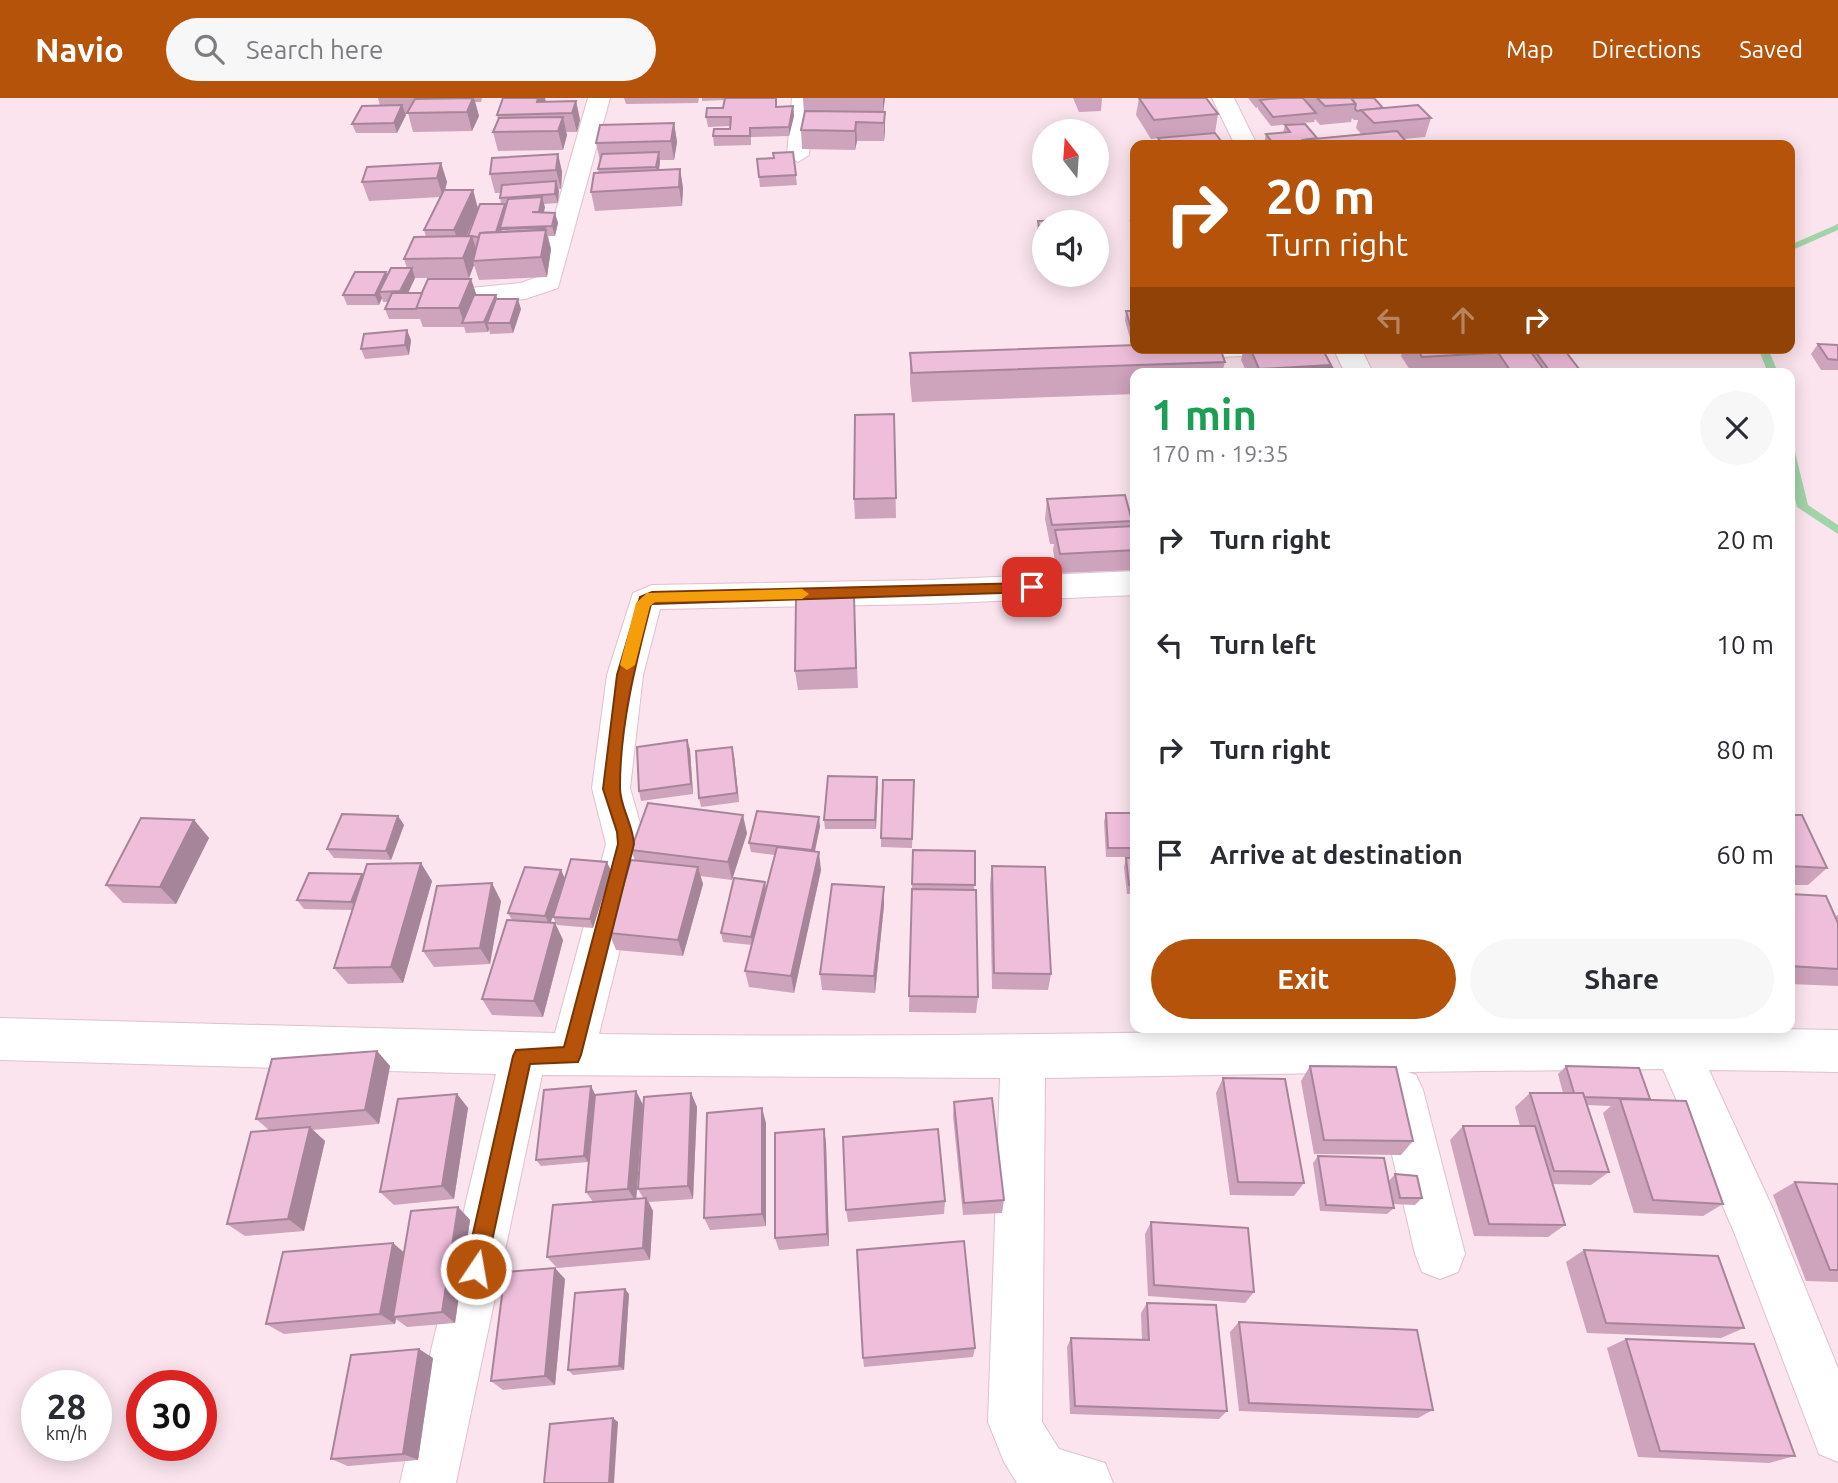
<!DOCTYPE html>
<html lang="en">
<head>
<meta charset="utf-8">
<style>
	:root { --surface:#fff; --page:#f7f7f7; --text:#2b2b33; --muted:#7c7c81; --accent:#b45309 }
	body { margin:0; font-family:Ubuntu,sans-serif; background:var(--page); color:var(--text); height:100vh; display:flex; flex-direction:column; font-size:26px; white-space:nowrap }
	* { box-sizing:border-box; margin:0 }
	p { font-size:23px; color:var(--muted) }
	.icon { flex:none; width:38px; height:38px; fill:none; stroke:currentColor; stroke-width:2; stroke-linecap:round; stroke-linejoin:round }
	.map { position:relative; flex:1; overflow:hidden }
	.side { position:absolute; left:1130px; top:270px; width:665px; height:665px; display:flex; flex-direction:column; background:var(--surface); border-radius:14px; box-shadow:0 4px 18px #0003 }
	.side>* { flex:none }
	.banner { position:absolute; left:1130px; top:42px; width:665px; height:214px; border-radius:14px; box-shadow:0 4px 18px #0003; background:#b45309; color:#fff; overflow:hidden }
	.needle { width:46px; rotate:343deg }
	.buttons { position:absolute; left:1032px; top:21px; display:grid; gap:14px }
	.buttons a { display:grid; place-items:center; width:77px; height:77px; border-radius:50%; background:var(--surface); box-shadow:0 4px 18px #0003; font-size:35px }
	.speed { position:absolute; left:21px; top:1272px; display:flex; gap:14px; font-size:35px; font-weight:700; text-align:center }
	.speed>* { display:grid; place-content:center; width:91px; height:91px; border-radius:50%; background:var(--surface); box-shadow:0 4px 18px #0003; line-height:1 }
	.speed small { font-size:18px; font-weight:400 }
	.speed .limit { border:10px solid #d22; background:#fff; color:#111 }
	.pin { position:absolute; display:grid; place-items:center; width:60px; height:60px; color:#fff; margin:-30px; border-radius:14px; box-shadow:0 4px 10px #0006 }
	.me { position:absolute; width:77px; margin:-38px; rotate:12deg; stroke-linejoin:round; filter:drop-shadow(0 0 5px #0008) }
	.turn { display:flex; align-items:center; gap:24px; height:147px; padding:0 21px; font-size:32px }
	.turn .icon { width:91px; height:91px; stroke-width:2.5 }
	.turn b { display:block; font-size:49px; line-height:60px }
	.lanes { display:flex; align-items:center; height:66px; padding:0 21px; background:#0003; justify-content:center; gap:35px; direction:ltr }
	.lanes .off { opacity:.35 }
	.round { display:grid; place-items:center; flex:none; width:74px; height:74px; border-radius:37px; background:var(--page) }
	.headline { display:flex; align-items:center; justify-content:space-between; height:119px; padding:0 21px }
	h1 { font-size:42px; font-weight:700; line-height:52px; color:#1e9e55 }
	.cta { display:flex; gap:14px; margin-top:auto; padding:14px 21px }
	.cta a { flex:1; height:80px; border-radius:42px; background:var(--accent); color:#fff; font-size:28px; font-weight:700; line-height:80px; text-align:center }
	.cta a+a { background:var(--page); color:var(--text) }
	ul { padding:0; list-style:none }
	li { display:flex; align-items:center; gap:21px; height:105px; padding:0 21px }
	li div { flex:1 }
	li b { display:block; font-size:26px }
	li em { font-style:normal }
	header { display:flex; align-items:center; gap:42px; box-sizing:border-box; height:98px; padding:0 35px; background:var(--accent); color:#fff }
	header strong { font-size:33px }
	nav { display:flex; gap:38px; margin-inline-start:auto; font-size:24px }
	.search { width:490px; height:63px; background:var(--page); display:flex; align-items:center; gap:18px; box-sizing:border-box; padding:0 24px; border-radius:38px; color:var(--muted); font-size:26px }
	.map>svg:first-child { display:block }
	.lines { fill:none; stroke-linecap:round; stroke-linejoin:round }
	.stream { fill:#a1d4a9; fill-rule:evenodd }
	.service-casing { stroke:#dfc0d0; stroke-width:2 }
	.minor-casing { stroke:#dfc0d0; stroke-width:2 }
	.service { fill:#fff; fill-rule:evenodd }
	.minor { fill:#fff; fill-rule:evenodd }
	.wall { fill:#cea3bc; fill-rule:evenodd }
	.shaded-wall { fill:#a78599 }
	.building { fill:#efbedb; stroke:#a78599; stroke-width:2 }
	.route { fill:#b45309; stroke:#753606; stroke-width:2 }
	.slow { fill:#f59e0b }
</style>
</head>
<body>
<header>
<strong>Navio</strong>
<div class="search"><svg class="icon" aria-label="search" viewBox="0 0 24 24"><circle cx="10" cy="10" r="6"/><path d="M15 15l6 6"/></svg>Search here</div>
<nav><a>Map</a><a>Directions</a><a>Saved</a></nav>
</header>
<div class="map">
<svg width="1838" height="1385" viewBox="0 0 1838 1385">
	<rect width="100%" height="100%" fill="#fbe4ed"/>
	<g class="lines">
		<g class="stream">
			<path d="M 1838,126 L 1838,132 L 1790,153 L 1790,147 Z"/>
			<path d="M 1758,250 L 1768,250 L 1778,275 L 1768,275 Z"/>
			<path d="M 1790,351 L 1795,354 L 1808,407 L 1838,427 L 1838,436 L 1797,409 L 1790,379 Z"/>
		</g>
		<defs>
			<path id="service" d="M 1284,250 L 1275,256 L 1186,261 L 1177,255 L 1182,250 Z"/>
			<g id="minor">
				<path d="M 588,0 L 610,0 L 558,190 L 525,201 L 450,207 L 441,205 L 437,199 L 441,193 L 521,185 L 537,179 Z"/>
				<path d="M 792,0 L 814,0 L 809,57 L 798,64 L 787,57 Z"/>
				<path d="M 1212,0 L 1234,0 L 1257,47 L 1235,47 Z"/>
				<path d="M 1333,250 L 1361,250 L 1373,275 L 1345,275 Z"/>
				<path d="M 1136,473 L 1136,497 L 928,506 L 660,511 L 643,577 L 630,690 L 646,746 L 599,936 C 1012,943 1426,924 1838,932 L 1838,974 L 1709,972 L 1773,1111 L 1838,1270 L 1838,1364 L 1819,1356 L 1734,1134 L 1663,971 L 1408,974 L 1416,977 L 1423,992 L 1465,1156 L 1458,1174 L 1440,1181 L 1422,1174 L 1415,1156 L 1377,992 L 1384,977 L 1391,974 L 1045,980 L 1042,1324 L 1059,1351 L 1105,1365 L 1113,1385 L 1017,1385 L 1004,1364 L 988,1324 L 1000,980 L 542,977 L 456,1385 L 400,1385 L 496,976 L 0,962 L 0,920 L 555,935 L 606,746 L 592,690 L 607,577 L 633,495 L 652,487 L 928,482 Z"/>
			</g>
		</defs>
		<use href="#service" class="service-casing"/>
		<use href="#minor" class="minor-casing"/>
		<use href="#service" class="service"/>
		<use href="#minor" class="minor"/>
	</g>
	<g class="wall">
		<path d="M 378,0 L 482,0 L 481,4 L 475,4 L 479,18 L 472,33 L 413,34 L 408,15 L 405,15 L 406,17 L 397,35 L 356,35 L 352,26 L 380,8 Z"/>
		<path d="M 624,0 L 699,0 L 698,5 L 626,6 Z"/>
		<path d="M 702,0 L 777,0 L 777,9 L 793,8 L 794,18 L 789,38 L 751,39 L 751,47 L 714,48 L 713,38 L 730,31 L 730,28 L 708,29 L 706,19 L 723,10 L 724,2 L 702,3 Z"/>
		<path d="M 803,0 L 885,0 L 883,14 L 885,14 L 885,33 L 884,43 L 857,43 L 855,52 L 802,51 L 801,32 L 804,16 Z"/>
		<path d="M 1073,0 L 1108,0 L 1102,0 L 1101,13 L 1079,14 Z"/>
		<path d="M 1139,0 L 1206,0 L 1218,16 L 1215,35 L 1151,41 L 1136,17 Z"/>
		<path d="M 1248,0 L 1374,0 L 1383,10 L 1431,20 L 1425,39 L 1404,41 L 1409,47 L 1265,47 L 1264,46 L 1266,36 L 1283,35 L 1285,27 L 1317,40 L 1361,36 L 1356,30 L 1358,22 L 1354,22 L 1352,20 L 1351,24 L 1320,27 L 1315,21 L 1314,24 L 1271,28 L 1258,11 L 1258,9 L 1256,10 Z"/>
		<path d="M 576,3 L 580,22 L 577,34 L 566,34 L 567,37 L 563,52 L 498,53 L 493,34 L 498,22 L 497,17 L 546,4 Z"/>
		<path d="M 674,25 L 677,44 L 674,62 L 660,62 L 659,72 L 680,71 L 683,90 L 682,108 L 595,113 L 591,94 L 599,75 L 598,71 L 600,63 L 596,45 Z"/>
		<path d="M 1158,40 L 1224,47 L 1157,47 Z"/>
		<path d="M 793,54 L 797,87 L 760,89 L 757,61 L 774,60 Z"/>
		<path d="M 558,56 L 562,74 L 561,91 L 558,91 L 558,105 L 544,106 L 543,114 L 555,115 L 558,125 L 555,138 L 548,138 L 551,151 L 547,179 L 479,182 L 474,167 L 469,180 L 415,180 L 408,195 L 422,195 L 471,181 L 476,197 L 496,197 L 497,201 L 521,211 L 513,235 L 490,236 L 489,231 L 488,234 L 466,235 L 464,229 L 423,229 L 420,221 L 389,221 L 385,211 L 388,204 L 383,204 L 382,200 L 379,207 L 347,207 L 343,197 L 387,177 L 407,170 L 404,161 L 426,139 L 424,132 L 440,99 L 369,103 L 362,84 L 441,65 L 447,84 L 445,92 L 473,92 L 478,110 L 501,106 L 500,100 L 500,95 L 495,95 L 490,76 ZM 475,119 L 468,138 L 466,138 Z"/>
		<path d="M 1038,123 L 1045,124 L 1045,171 L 1042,171 L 1036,143 Z"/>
		<path d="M 1131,123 L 1136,123 L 1136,148 L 1130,133 Z"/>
		<path d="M 1126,213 L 1136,213 L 1136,240 L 1130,240 L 1125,223 Z"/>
		<path d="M 411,242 L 409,257 L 365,261 L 361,251 Z"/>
		<path d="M 1818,246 L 1838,247 L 1838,272 L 1821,272 L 1811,256 Z"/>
		<path d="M 1244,250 L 1322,250 L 1331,267 L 1331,269 L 1336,275 L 1247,275 L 1241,262 Z"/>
		<path d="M 1400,250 L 1563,250 L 1582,275 L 1412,275 L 1401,258 L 1403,252 Z"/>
		<path d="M 910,255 L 1225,264 L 1222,275 L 1136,275 L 1136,296 L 912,304 L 910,284 Z"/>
		<path d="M 894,316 L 896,420 L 855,421 L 854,401 Z"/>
		<path d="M 1047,401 L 1132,423 L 1131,429 L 1136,432 L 1136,472 L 1057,475 L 1053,452 L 1054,446 L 1050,446 L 1045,421 Z"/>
		<path d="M 854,498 L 858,590 L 798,592 L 795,573 Z"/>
		<path d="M 687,642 L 690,652 L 693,696 L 641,703 L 639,693 Z"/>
		<path d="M 734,658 L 739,704 L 701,709 L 699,700 Z"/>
		<path d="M 877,679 L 876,731 L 825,731 L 824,722 Z"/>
		<path d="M 914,682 L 912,750 L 881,749 L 881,740 Z"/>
		<path d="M 1106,715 L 1136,715 L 1136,759 L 1106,759 L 1104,724 Z"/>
		<path d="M 1790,717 L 1827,770 L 1808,787 L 1790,787 Z"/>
		<path d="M 398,718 L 404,727 L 391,762 L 334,760 L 327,751 Z"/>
		<path d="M 194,722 L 209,740 L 176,806 L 123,805 L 106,787 Z"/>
		<path d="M 820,728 L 815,754 L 821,772 L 794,895 L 749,889 L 745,873 L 752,847 L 723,844 L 721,835 L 766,791 L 775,757 L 751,754 L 749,745 Z"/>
		<path d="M 747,735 L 732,782 L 700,778 L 703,786 L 683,858 L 616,852 L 609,835 L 635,763 L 631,752 Z"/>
		<path d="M 913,752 L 975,753 L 974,792 L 978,899 L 976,915 L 909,914 Z"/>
		<path d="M 1126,760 L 1136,760 L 1136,859 L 1130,805 L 1132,796 L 1127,796 L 1124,769 Z"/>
		<path d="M 607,764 L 611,773 L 593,830 L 557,827 L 553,819 L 559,800 L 550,825 L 555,825 L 563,842 L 543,919 L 492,917 L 482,901 L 512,822 L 508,815 L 561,772 L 565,781 Z"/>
		<path d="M 992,768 L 1051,876 L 1048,892 L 992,891 L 990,786 Z"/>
		<path d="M 363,778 L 432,783 L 403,885 L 348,886 L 334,870 L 352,812 L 304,811 L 297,802 Z"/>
		<path d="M 1790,796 L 1835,819 L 1838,817 L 1838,888 L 1790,886 Z"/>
		<path d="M 501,803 L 490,866 L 434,869 L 423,853 Z"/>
		<path d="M 884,807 L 875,895 L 822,892 L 820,876 Z"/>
		<path d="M 377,953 L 390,968 L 379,1026 L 312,1032 L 325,1043 L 304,1133 L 245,1138 L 227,1126 L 269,1032 L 256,1021 Z"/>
		<path d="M 1310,968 L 1413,1043 L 1401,1057 L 1314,1056 L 1301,983 Z"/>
		<path d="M 1566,968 L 1649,1002 L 1723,1106 L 1703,1118 L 1634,1115 L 1603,1015 L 1611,1008 L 1587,1007 L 1609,1074 L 1591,1087 L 1552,1086 L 1565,1127 L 1548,1139 L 1474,1138 L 1450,1042 L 1463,1028 L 1520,1028 L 1515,1009 L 1530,995 L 1563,995 L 1558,976 Z"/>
		<path d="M 1223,980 L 1304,1085 L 1294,1098 L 1230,1097 L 1216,995 Z"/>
		<path d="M 636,993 L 643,1007 L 636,1101 L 643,1100 L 638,1091 L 691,995 L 697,1009 L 693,1101 L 649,1104 L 653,1113 L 650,1162 L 557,1170 L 547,1159 L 593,1104 L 586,1094 Z"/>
		<path d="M 457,996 L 468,1010 L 454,1101 L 394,1107 L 380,1094 Z"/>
		<path d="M 595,996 L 588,1064 L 541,1068 L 536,1062 Z"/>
		<path d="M 954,1004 L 1004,1102 L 1002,1115 L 963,1117 L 953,1018 Z"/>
		<path d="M 766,1025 L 766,1128 L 710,1132 L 704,1120 Z"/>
		<path d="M 824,1031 L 826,1045 L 829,1148 L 779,1152 L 775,1140 Z"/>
		<path d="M 1318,1058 L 1394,1110 L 1387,1116 L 1320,1113 L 1313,1065 Z"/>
		<path d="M 1395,1076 L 1422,1100 L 1415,1107 L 1393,1106 L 1389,1083 Z"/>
		<path d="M 1795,1084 L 1838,1086 L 1838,1184 L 1806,1183 L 1773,1097 Z"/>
		<path d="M 945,1103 L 944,1116 L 848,1124 L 846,1112 Z"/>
		<path d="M 458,1109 L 470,1122 L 455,1225 L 407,1229 L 396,1221 L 395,1226 L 284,1236 L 266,1226 L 404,1154 Z"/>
		<path d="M 1151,1124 L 1254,1194 L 1245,1205 L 1148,1198 L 1145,1136 Z"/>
		<path d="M 1584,1152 L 1744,1230 L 1721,1240 L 1587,1235 L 1566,1164 Z"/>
		<path d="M 565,1181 L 555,1287 L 503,1292 L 491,1283 Z"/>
		<path d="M 629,1196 L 624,1272 L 573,1277 L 568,1272 Z"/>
		<path d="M 1147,1205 L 1227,1313 L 1219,1321 L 1070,1316 L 1067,1249 L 1071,1240 L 1142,1242 L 1141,1215 Z"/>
		<path d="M 1239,1224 L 1433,1312 L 1418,1320 L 1239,1313 L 1230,1234 Z"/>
		<path d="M 1626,1241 L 1795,1358 L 1769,1365 L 1638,1359 L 1607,1250 Z"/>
		<path d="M 975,1250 L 973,1259 L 864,1269 L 863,1260 Z"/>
		<path d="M 433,1260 L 418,1362 L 348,1368 L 331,1361 Z"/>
	</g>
	<g class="shaded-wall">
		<path d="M 474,0 L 479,18 L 472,33 L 467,14 Z"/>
		<path d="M 538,0 L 545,0 L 547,7 L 537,4 Z"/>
		<path d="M 883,0 L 885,0 L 883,17 Z"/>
		<path d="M 576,3 L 580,22 L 577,34 L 572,15 Z"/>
		<path d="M 402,7 L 406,17 L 397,35 L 394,25 Z"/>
		<path d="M 793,8 L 794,18 L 789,38 L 789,29 Z"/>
		<path d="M 885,14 L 885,33 L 884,43 L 884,25 Z"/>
		<path d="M 563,19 L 567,37 L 563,52 L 558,33 Z"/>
		<path d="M 856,24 L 857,43 L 855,52 L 855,33 Z"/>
		<path d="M 674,25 L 677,44 L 674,62 L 671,43 Z"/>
		<path d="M 659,54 L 660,64 L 658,79 L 656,69 Z"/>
		<path d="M 558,56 L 562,74 L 561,91 L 556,72 Z"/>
		<path d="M 441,65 L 447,84 L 443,99 L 437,80 Z"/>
		<path d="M 680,71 L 683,90 L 682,108 L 679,89 Z"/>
		<path d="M 556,83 L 559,93 L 558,105 L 555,96 Z"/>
		<path d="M 473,92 L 478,111 L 461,152 L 454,132 Z"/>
		<path d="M 542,99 L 545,109 L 542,124 L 539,114 Z"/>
		<path d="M 505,106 L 508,116 L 500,130 L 502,136 L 495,139 Z"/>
		<path d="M 555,115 L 558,125 L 555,138 L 552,128 Z"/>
		<path d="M 545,130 L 551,151 L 547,179 L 541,159 Z"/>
		<path d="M 472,138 L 478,158 L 473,163 L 474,167 L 469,180 L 463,160 Z"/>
		<path d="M 412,170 L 415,180 L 404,204 L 400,193 Z"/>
		<path d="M 386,174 L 390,184 L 379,194 L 382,200 L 379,207 L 375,197 Z"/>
		<path d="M 471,181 L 478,201 L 464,225 L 459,210 Z"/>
		<path d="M 496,197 L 499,207 L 487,225 L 489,231 L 488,234 L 484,224 Z"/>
		<path d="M 518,201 L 521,211 L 513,235 L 510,225 Z"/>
		<path d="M 407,232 L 411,242 L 409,257 L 405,247 Z"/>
		<path d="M 687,642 L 690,652 L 693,696 L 691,686 Z"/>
		<path d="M 732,649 L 734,658 L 739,704 L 737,695 Z"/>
		<path d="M 877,679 L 878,688 L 876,731 L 875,722 Z"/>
		<path d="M 743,717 L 747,735 L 732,782 L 728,764 Z"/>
		<path d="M 398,718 L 404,727 L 391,762 L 386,753 Z"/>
		<path d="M 819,719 L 820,728 L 813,761 L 812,752 Z"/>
		<path d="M 194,722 L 209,740 L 176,806 L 160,789 Z"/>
		<path d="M 819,754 L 821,772 L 794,895 L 791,878 Z"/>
		<path d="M 607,764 L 611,773 L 593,830 L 590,821 Z"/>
		<path d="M 421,765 L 432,783 L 403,885 L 391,869 Z"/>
		<path d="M 698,769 L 703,786 L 683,858 L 678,842 Z"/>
		<path d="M 561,772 L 565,781 L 550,827 L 545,818 Z"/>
		<path d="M 362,776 L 368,785 L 358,812 L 351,804 Z"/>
		<path d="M 765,784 L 766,792 L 753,847 L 751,839 Z"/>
		<path d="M 492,785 L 501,803 L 490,866 L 480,850 Z"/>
		<path d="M 884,789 L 884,807 L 875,895 L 874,878 Z"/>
		<path d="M 555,825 L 563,842 L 543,919 L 534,903 Z"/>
		<path d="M 377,953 L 390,968 L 379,1026 L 365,1012 Z"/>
		<path d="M 591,988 L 595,996 L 588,1064 L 584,1058 Z"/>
		<path d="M 636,993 L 643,1007 L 636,1104 L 628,1091 Z"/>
		<path d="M 691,995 L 697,1009 L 693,1101 L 688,1088 Z"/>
		<path d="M 457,996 L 468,1010 L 454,1101 L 442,1088 Z"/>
		<path d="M 762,1010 L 766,1025 L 766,1128 L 762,1116 Z"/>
		<path d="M 310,1029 L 325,1043 L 304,1133 L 288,1121 Z"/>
		<path d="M 824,1031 L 826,1045 L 829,1148 L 827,1136 Z"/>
		<path d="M 646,1100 L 653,1113 L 650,1162 L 643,1150 Z"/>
		<path d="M 458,1109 L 470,1122 L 455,1225 L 442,1214 Z"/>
		<path d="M 393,1145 L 407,1157 L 393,1219 L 396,1221 L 395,1226 L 380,1216 Z"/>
		<path d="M 555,1170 L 565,1181 L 555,1287 L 545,1278 Z"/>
		<path d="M 625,1191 L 629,1196 L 624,1272 L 619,1268 Z"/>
		<path d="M 419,1251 L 433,1260 L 418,1362 L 403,1356 Z"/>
		<path d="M 613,1320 L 618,1324 L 614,1385 L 609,1385 Z"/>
	</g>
	<g class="building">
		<path d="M 473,0 L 467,14 L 407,15 L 415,1 Z"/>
		<path d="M 503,0 L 538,0 L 537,4 L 576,3 L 572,15 L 497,17 Z"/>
		<path d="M 725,0 L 776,0 L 776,9 L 793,8 L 789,29 L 750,30 L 750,38 L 713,38 L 714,31 L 730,31 L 731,19 L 706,19 L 707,10 L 723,10 Z"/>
		<path d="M 1139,0 L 1206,0 L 1218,16 L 1154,22 Z"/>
		<path d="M 1281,0 L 1303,0 L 1316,15 L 1273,19 L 1260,2 Z"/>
		<path d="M 1317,0 L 1351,0 L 1356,6 L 1325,8 Z"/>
		<path d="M 1351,0 L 1374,0 L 1383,10 L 1357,13 L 1355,11 L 1356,6 Z"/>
		<path d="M 402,7 L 394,25 L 352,26 L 362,8 Z"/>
		<path d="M 1418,7 L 1431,20 L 1374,25 L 1361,12 Z"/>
		<path d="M 805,13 L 885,14 L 884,25 L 856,24 L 855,33 L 801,32 Z"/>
		<path d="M 563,19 L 558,33 L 493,34 L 499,20 Z"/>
		<path d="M 674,25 L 671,43 L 596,45 L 600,27 Z"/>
		<path d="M 1305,26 L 1317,40 L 1303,42 L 1302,47 L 1274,47 L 1266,36 L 1290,34 L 1285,27 Z"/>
		<path d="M 1397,33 L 1409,47 L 1308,47 L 1303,42 Z"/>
		<path d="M 1215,35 L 1224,47 L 1163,47 L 1158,40 Z"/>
		<path d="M 659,54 L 656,69 L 598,71 L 602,56 Z"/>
		<path d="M 793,54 L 796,77 L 759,79 L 757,61 L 774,60 L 773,55 Z"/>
		<path d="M 558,56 L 556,72 L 490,76 L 492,60 Z"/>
		<path d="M 441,65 L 437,80 L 362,84 L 367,69 Z"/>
		<path d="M 680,71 L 679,89 L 591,94 L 594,75 Z"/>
		<path d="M 556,83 L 555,96 L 500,100 L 502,87 Z"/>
		<path d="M 444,92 L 473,92 L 454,132 L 424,132 Z"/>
		<path d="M 542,99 L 539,114 L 532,114 L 555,115 L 552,128 L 500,130 L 508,101 Z"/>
		<path d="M 480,106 L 505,106 L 496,134 L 480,135 L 479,139 L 468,138 Z"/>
		<path d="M 1087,122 L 1088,124 L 1045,124 L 1045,152 L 1043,152 L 1038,123 Z"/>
		<path d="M 1131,123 L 1136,123 L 1136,135 Z"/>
		<path d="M 545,130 L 544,132 L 500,134 L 501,131 Z"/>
		<path d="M 546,132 L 541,159 L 473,163 L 480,135 Z"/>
		<path d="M 472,138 L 463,160 L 404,161 L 414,139 Z"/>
		<path d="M 391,170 L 412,170 L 400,193 L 379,194 Z"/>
		<path d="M 355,174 L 386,174 L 375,197 L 343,197 Z"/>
		<path d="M 428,181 L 471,181 L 459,210 L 415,210 Z"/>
		<path d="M 392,195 L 422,195 L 416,211 L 385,211 Z"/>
		<path d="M 474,197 L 496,197 L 484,224 L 462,225 Z"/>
		<path d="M 496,201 L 518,201 L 510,225 L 487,225 Z"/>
		<path d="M 1126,213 L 1136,213 L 1136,230 L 1131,230 Z"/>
		<path d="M 407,232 L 405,247 L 361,251 L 364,236 Z"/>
		<path d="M 1818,246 L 1838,247 L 1838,262 L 1828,261 Z"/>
		<path d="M 1136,247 L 1136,250 L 1220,250 L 1225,264 L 912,275 L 910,255 Z"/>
		<path d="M 1250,250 L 1322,250 L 1331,267 L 1259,271 Z"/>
		<path d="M 1416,250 L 1488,250 L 1491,255 L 1422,259 Z"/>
		<path d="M 1495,250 L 1528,250 L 1546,275 L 1512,275 Z"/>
		<path d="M 1533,250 L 1563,250 L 1582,275 L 1551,275 Z"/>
		<path d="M 1332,269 L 1336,275 L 1298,275 L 1296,271 Z"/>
		<path d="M 1492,271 L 1495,275 L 1457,275 L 1456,273 Z"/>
		<path d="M 894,316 L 896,400 L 854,401 L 855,317 Z"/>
		<path d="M 1125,397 L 1132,423 L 1052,427 L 1047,401 Z"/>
		<path d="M 1135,428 L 1136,452 L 1060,456 L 1055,432 Z"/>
		<path d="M 854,498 L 856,570 L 795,573 L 796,501 Z"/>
		<path d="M 687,642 L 691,686 L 639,693 L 637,649 Z"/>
		<path d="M 732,649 L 737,695 L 699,700 L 696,653 Z"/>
		<path d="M 828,678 L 877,679 L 875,722 L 824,722 Z"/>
		<path d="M 883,682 L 914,682 L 912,741 L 881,740 Z"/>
		<path d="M 648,705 L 743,717 L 728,764 L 631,752 Z"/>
		<path d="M 757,713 L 819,719 L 812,752 L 749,745 Z"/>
		<path d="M 1106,715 L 1136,715 L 1136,750 L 1108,750 Z"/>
		<path d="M 342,716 L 398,718 L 386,753 L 327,751 Z"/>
		<path d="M 1790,717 L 1802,717 L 1827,770 L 1790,768 Z"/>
		<path d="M 141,720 L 194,722 L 160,789 L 106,787 Z"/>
		<path d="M 777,749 L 819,754 L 791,878 L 745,873 Z"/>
		<path d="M 913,752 L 975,753 L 975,787 L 912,786 Z"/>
		<path d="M 1126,760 L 1136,760 L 1136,787 L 1129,787 Z"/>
		<path d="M 571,761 L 607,764 L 590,821 L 553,819 Z"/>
		<path d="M 631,762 L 698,769 L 678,842 L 609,835 Z"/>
		<path d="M 421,765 L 391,869 L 334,870 L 367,766 Z"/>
		<path d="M 992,768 L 1045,769 L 1051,876 L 994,875 Z"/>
		<path d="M 525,769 L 561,772 L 545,818 L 508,815 Z"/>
		<path d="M 309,775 L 362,776 L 351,804 L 297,802 Z"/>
		<path d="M 734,780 L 765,784 L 751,839 L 721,835 Z"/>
		<path d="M 492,785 L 480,850 L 423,853 L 437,788 Z"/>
		<path d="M 832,786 L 884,789 L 874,878 L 820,876 Z"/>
		<path d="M 912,791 L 976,792 L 978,899 L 909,898 Z"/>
		<path d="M 1790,796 L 1826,798 L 1838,825 L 1838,871 L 1790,868 Z"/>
		<path d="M 507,822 L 555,825 L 534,903 L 482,901 Z"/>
		<path d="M 377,953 L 365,1012 L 256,1021 L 272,961 Z"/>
		<path d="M 1310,968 L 1396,969 L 1413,1043 L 1324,1042 Z"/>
		<path d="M 1566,968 L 1639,970 L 1650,1001 L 1584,999 L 1583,995 L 1574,995 Z"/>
		<path d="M 1223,980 L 1285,981 L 1304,1085 L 1238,1084 Z"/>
		<path d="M 591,988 L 584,1058 L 536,1062 L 544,992 Z"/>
		<path d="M 636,993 L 628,1091 L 586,1094 L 595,997 Z"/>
		<path d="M 691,995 L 688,1088 L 638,1091 L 644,999 Z"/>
		<path d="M 1530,995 L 1583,995 L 1609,1074 L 1554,1073 Z"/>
		<path d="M 457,996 L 442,1088 L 380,1094 L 398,1001 Z"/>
		<path d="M 992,1000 L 1004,1102 L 964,1105 L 954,1004 Z"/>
		<path d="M 1620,1001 L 1686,1003 L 1723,1106 L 1653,1102 Z"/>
		<path d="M 762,1010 L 762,1116 L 704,1120 L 707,1015 Z"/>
		<path d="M 1463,1028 L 1535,1028 L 1565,1127 L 1489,1126 Z"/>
		<path d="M 310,1029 L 288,1121 L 227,1126 L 251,1034 Z"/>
		<path d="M 824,1031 L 827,1136 L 775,1140 L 775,1035 Z"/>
		<path d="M 938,1031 L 945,1103 L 846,1112 L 843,1039 Z"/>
		<path d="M 1318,1058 L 1384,1060 L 1394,1110 L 1326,1107 Z"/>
		<path d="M 1395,1076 L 1417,1078 L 1422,1100 L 1400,1100 Z"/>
		<path d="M 1795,1084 L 1838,1086 L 1838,1172 L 1830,1172 Z"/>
		<path d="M 646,1100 L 643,1150 L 547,1159 L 553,1107 Z"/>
		<path d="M 458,1109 L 442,1214 L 393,1219 L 411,1113 Z"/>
		<path d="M 1151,1124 L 1248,1130 L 1254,1194 L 1154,1187 Z"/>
		<path d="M 964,1143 L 975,1250 L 863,1260 L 857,1152 Z"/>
		<path d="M 393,1145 L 380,1216 L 266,1226 L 283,1154 Z"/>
		<path d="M 1584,1152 L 1718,1158 L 1744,1230 L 1606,1225 Z"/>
		<path d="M 555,1170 L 545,1278 L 491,1283 L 505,1174 Z"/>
		<path d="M 625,1191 L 619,1268 L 568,1272 L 575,1195 Z"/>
		<path d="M 1147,1205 L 1216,1207 L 1227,1313 L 1075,1308 L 1071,1240 L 1149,1242 Z"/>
		<path d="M 1239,1224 L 1417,1232 L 1433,1312 L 1249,1305 Z"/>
		<path d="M 1626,1241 L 1754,1246 L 1795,1358 L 1660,1353 Z"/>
		<path d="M 419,1251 L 403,1356 L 331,1361 L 351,1257 Z"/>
		<path d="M 613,1320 L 609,1385 L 544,1385 L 550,1326 Z"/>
	</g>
	<path class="route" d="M 1032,485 L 1039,489 L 1032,494 L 651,506 C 636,564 620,627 620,688 C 619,707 633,726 634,746 L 581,957 L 578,964 L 530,966 L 486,1171 L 483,1179 L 476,1182 L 468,1179 L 465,1171 L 513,958 L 516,952 L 564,949 L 618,746 L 617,734 L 603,691 L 617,577 L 640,499 L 652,494 Z"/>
	<path class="slow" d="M 802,491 L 809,496 L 802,501 L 655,504 L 650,508 L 635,567 L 627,572 L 620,567 L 636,505 L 647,495 Z"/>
</svg>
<div class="buttons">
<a><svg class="needle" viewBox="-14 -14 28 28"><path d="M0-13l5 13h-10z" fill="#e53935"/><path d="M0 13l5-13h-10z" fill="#7c7c81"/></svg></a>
<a><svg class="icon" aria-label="sound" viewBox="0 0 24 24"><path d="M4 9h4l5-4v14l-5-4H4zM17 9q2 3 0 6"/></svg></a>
</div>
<div class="speed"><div>28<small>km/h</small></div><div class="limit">30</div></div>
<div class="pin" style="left:1032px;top:489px;background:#d93025"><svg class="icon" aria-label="arrive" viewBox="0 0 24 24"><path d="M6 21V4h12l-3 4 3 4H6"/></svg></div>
<svg class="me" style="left:476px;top:1171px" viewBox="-20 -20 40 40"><circle r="17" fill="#b45309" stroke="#fff" stroke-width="3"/><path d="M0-11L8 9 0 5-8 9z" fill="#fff"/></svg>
<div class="banner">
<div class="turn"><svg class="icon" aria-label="right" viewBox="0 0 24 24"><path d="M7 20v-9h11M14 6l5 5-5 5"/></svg><div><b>20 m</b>Turn right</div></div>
<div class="lanes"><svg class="icon off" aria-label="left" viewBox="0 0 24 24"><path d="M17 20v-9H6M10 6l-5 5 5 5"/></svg><svg class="icon off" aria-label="ahead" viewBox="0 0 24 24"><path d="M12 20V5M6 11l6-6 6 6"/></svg><svg class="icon" aria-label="right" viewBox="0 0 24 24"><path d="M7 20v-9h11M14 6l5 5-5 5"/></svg></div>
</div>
<section class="side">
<div class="headline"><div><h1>1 min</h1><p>170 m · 19:35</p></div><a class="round"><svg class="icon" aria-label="close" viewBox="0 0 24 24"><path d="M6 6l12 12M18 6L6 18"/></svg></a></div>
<ul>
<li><svg class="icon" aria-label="right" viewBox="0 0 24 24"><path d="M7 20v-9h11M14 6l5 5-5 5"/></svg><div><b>Turn right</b></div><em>20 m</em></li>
<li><svg class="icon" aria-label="left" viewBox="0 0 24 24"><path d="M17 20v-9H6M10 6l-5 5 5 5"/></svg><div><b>Turn left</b></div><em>10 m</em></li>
<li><svg class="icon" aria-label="right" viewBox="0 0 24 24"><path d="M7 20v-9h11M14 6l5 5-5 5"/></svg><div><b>Turn right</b></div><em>80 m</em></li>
<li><svg class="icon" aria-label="arrive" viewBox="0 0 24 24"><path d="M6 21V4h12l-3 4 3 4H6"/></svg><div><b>Arrive at destination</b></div><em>60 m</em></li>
</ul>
<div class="cta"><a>Exit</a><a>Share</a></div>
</section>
</div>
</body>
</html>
